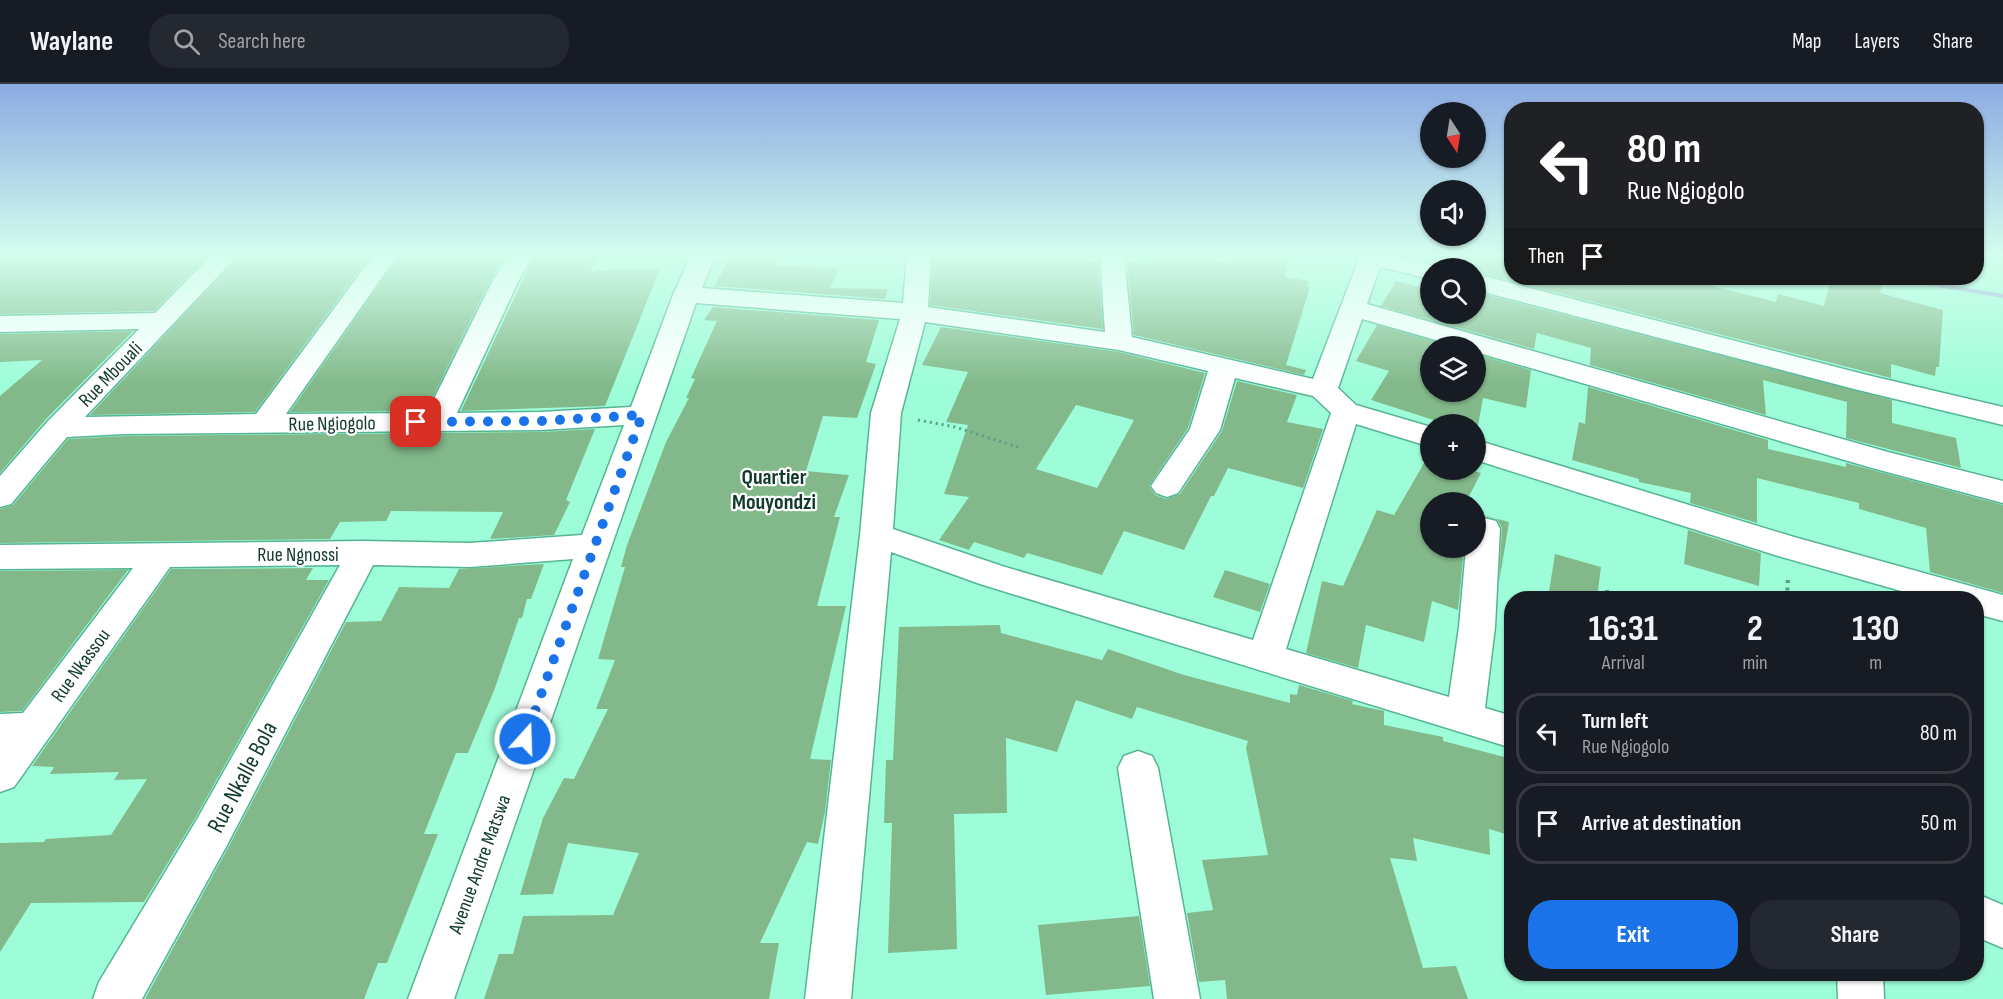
<!DOCTYPE html>
<html lang="en">
<head>
<meta charset="utf-8">
<style>
	:root { --surface:#171b24; --page:#242831; --text:#f1f3f6; --muted:#9ea1a6; --line:#363941; --accent:#1a73e8 }
	body { margin:0; font-family:"Sofia Sans Condensed",sans-serif; background:var(--page); color:var(--text); height:100vh; display:flex; flex-direction:column; font-size:22px; white-space:nowrap }
	* { box-sizing:border-box; margin:0 }
	p { font-size:20px; color:var(--muted) }
	.icon { flex:none; width:33px; height:33px; fill:none; stroke:currentColor; stroke-width:2; stroke-linecap:round; stroke-linejoin:round }
	.map { position:relative; flex:1; overflow:hidden }
	.panel { position:absolute; left:1504px; top:507px; width:480px; height:390px; display:flex; flex-direction:column; background:var(--surface); border-radius:24px; box-shadow:0 2px 4px #0004 }
	.panel>* { flex:none }
	.top-card { position:absolute; left:1504px; top:18px; width:480px; height:183px; border-radius:24px; box-shadow:0 2px 4px #0004; background:#202124; color:#fff; overflow:hidden }
	.needle { width:39px; rotate:168deg }
	.buttons { position:absolute; left:1420px; top:18px; display:grid; gap:12px }
	.buttons a { display:grid; place-items:center; width:66px; height:66px; border-radius:50%; background:var(--surface); box-shadow:0 2px 4px #0004; font-size:30px }
	.pin { position:absolute; display:grid; place-items:center; width:51px; height:51px; color:#fff; margin:-26px; border-radius:12px; box-shadow:0 3px 9px #0006 }
	.me { position:absolute; width:66px; margin:-33px; rotate:20deg; stroke-linejoin:round; filter:drop-shadow(0 0 4px #0008) }
	.turn { display:flex; align-items:center; gap:21px; height:126px; padding:0 24px; font-size:27px }
	.turn .icon { width:78px; height:78px; stroke-width:2.5 }
	.turn b { display:block; font-size:42px; line-height:51px }
	.then { display:flex; align-items:center; height:57px; padding:0 24px; background:#0003; gap:12px; font-size:22px }
	.eta { display:flex; justify-content:space-evenly; align-items:center; height:102px; text-align:center }
	.eta b { font-size:36px; font-weight:700; line-height:42px }
	.action { display:flex; gap:12px; margin-top:auto; padding:12px 24px }
	.action a { flex:1; height:69px; border-radius:24px; background:var(--accent); color:#fff; font-size:24px; font-weight:700; line-height:69px; text-align:center }
	.action a+a { background:var(--page); color:var(--text) }
	ul { padding:0; list-style:none }
	li { display:flex; align-items:center; gap:18px; height:81px; margin:0 12px 9px; padding:0 12px; border:3px solid var(--line); border-radius:24px }
	li div { flex:1 }
	li b { display:block; font-size:22px }
	li em { font-style:normal }
	header { display:flex; align-items:center; gap:36px; box-sizing:border-box; height:84px; padding:0 30px; background:var(--surface); border-bottom:2px solid var(--line) }
	header strong { font-size:28px }
	nav { display:flex; gap:33px; margin-inline-start:auto; font-size:21px }
	.search { width:420px; height:54px; background:var(--page); display:flex; align-items:center; gap:15px; box-sizing:border-box; padding:0 21px; border-radius:24px; color:var(--muted); font-size:22px }
	.map>svg:first-child { display:block }
	.lines { fill:none; stroke-linecap:round; stroke-linejoin:round }
	.stream { fill:#a29cd9; fill-rule:evenodd }
	.building { fill:#83b98a; fill-rule:evenodd }
	.minor-casing { stroke:#55b493; stroke-width:3 }
	.path-far1 { stroke:#599e84; stroke-width:3; stroke-dasharray:2 4; stroke-linecap:butt }
	.path { stroke:#599e84; stroke-width:4; stroke-dasharray:3 4.5; stroke-linecap:butt }
	.minor { fill:#fff; fill-rule:evenodd }
	.route { stroke:#1a73e8; stroke-width:10; stroke-dasharray:0 18 }
	.labels { text-anchor:middle; stroke-width:4.5; stroke-linejoin:round; paint-order:stroke }
	.street-label { font-size:20px; fill:#103a2c; stroke:#fff }
	.quarter-label { font-size:22px; font-weight:bold; fill:#103a2c; stroke:#fff }
	.near-street-label { font-size:24px; fill:#103a2c; stroke:#fff }
</style>
</head>
<body>
<header>
<strong>Waylane</strong>
<div class="search"><svg class="icon" aria-label="search" viewBox="0 0 24 24"><circle cx="10" cy="10" r="6"/><path d="M15 15l6 6"/></svg>Search here</div>
<nav><a>Map</a><a>Layers</a><a>Share</a></nav>
</header>
<div class="map">
<svg width="2003" height="915" viewBox="0 0 2003 915">
	<rect width="100%" height="100%" fill="#9efdd9"/>
	<g class="lines">
		<path class="stream" d="M 1893,194 L 1908,194 L 2003,210 L 2003,214 L 1897,196 Z"/>
	</g>
	<g class="building">
		<path d="M 0,172 L 208,172 L 154,227 L 0,230 Z"/>
		<path d="M 239,172 L 370,172 L 255,328 L 90,331 Z"/>
		<path d="M 399,172 L 505,172 L 490,197 L 426,327 L 290,328 Z"/>
		<path d="M 534,172 L 598,172 L 590,188 L 617,185 L 660,185 L 605,322 L 461,327 Z"/>
		<path d="M 730,172 L 778,172 L 774,181 L 839,185 L 830,204 L 888,205 L 885,215 L 715,202 Z"/>
		<path d="M 933,172 L 1007,175 L 1007,172 L 1085,172 L 1085,177 L 1098,178 L 1103,245 L 930,221 Z"/>
		<path d="M 1238,172 L 1288,177 L 1285,193 L 1308,197 L 1307,203 L 1310,203 L 1286,281 L 1306,286 L 1304,291 L 1134,251 L 1127,178 L 1157,179 L 1157,174 L 1237,179 Z"/>
		<path d="M 1429,172 L 1512,172 L 1512,194 L 1590,194 L 1630,202 L 1633,194 L 1680,194 L 1776,218 L 1778,210 L 1824,222 L 1831,194 L 1851,194 L 1882,201 L 1880,209 L 1943,226 L 1939,283 L 1936,283 L 1935,292 L 1891,280 L 1891,294 L 1476,188 L 1476,184 L 1443,184 L 1442,182 L 1427,178 Z"/>
		<path d="M 1421,195 L 1431,197 L 1431,230 L 1476,230 L 1476,208 L 1892,316 L 1892,339 L 1956,354 L 1961,384 L 1846,354 L 1847,318 L 1763,296 L 1766,331 L 1590,281 L 1591,264 L 1537,249 L 1534,265 L 1381,222 L 1396,197 L 1419,203 Z"/>
		<path d="M 713,223 L 879,236 L 866,278 L 876,280 L 857,334 L 823,332 L 806,387 L 849,391 L 834,433 L 840,433 L 817,522 L 846,522 L 810,675 L 831,676 L 825,728 L 818,760 L 807,758 L 760,859 L 779,859 L 769,915 L 484,915 L 499,870 L 513,870 L 523,832 L 613,831 L 639,769 L 568,759 L 553,810 L 520,811 L 543,734 L 564,694 L 574,695 L 608,625 L 596,625 L 615,576 L 598,575 L 625,483 L 621,483 L 627,461 L 666,358 L 689,314 L 686,314 L 695,295 L 691,294 L 717,237 L 704,236 Z"/>
		<path d="M 1377,241 L 1451,262 L 1431,262 L 1431,308 L 1476,308 L 1476,270 L 1531,286 L 1526,324 L 1483,314 L 1476,353 L 1476,340 L 1446,340 L 1371,316 L 1389,287 L 1356,277 Z"/>
		<path d="M 941,243 L 1119,268 L 1205,289 L 1188,344 L 1149,402 L 1155,411 L 1166,415 L 1180,410 L 1222,347 L 1237,297 L 1297,311 L 1287,338 L 1323,345 L 1303,404 L 1228,384 L 1214,412 L 1211,412 L 1184,466 L 1124,447 L 1102,491 L 1027,469 L 1024,474 L 974,458 L 969,466 L 939,456 L 969,413 L 944,410 L 968,341 L 946,338 L 968,288 L 922,281 ZM 1076,321 L 1134,336 L 1097,404 L 1036,385 Z"/>
		<path d="M 133,247 L 46,335 L 0,389 L 0,312 L 42,276 L 0,278 L 0,250 Z"/>
		<path d="M 1588,303 L 1768,356 L 1768,365 L 1846,383 L 1846,379 L 2003,421 L 2003,509 L 1930,488 L 1926,444 L 1859,425 L 1859,419 L 1757,394 L 1757,439 L 1690,419 L 1691,409 L 1639,398 L 1639,395 L 1572,376 L 1579,338 L 1585,340 Z"/>
		<path d="M 595,345 L 566,416 L 570,418 L 554,451 L 490,455 L 503,428 L 391,427 L 386,437 L 340,438 L 330,455 L 0,459 L 0,425 L 13,421 L 68,355 L 124,352 L 541,348 Z"/>
		<path d="M 1431,367 L 1431,386 L 1470,386 L 1481,389 L 1466,418 L 1431,418 L 1431,464 L 1464,464 L 1458,526 L 1432,517 L 1424,558 L 1366,541 L 1358,584 L 1306,569 L 1322,497 L 1343,502 L 1377,426 L 1394,431 Z"/>
		<path d="M 1476,429 L 1509,438 L 1499,499 L 1502,444 L 1497,435 L 1485,432 L 1476,434 Z"/>
		<path d="M 1688,446 L 1761,469 L 1759,502 L 1684,480 Z"/>
		<path d="M 1555,470 L 1601,483 L 1597,514 L 1548,514 Z"/>
		<path d="M 544,480 L 531,515 L 527,515 L 522,534 L 519,534 L 495,604 L 468,669 L 456,669 L 424,750 L 438,750 L 387,879 L 378,879 L 364,915 L 145,915 L 228,764 L 346,538 L 381,537 L 399,503 L 449,504 L 459,485 Z"/>
		<path d="M 313,484 L 306,496 L 329,496 L 194,736 L 144,818 L 31,819 L 0,868 L 0,759 L 44,758 L 46,755 L 111,751 L 147,695 L 114,696 L 119,688 L 50,690 L 54,683 L 32,682 L 171,485 Z"/>
		<path d="M 128,486 L 22,627 L 0,628 L 0,487 Z"/>
		<path d="M 1225,486 L 1270,500 L 1260,528 L 1213,513 Z"/>
		<path d="M 1000,541 L 1001,549 L 1102,576 L 1108,565 L 1184,591 L 1290,619 L 1290,610 L 1297,611 L 1299,601 L 1353,617 L 1352,620 L 1384,627 L 1384,641 L 1443,653 L 1443,657 L 1512,675 L 1512,752 L 1489,745 L 1490,771 L 1413,754 L 1417,777 L 1390,774 L 1423,884 L 1456,882 L 1468,915 L 1227,915 L 1225,896 L 1199,898 L 1187,829 L 1213,826 L 1202,776 L 1268,771 L 1246,664 L 1248,657 L 1137,623 L 1132,635 L 1076,616 L 1057,668 L 1006,654 L 1007,729 L 954,730 L 957,865 L 888,869 L 892,739 L 884,739 L 886,676 L 893,676 L 899,543 Z"/>
		<path d="M 1139,832 L 1150,902 L 1046,911 L 1038,841 Z"/>
	</g>
	<g class="lines">
		<defs>
			<g id="minor">
				<path d="M 211,172 L 237,172 L 85,333 L 256,330 L 373,172 L 397,172 L 286,330 L 427,329 L 492,198 L 508,172 L 532,172 L 518,198 L 457,329 L 541,328 L 631,323 L 673,211 L 691,172 L 715,172 L 702,204 L 903,219 L 907,172 L 931,172 L 928,223 L 1105,248 L 1100,172 L 1124,172 L 1132,253 L 1313,295 L 1360,172 L 1395,172 L 1441,184 L 1431,184 L 1431,195 L 1380,183 L 1367,220 L 1888,368 L 2003,397 L 2003,419 L 1872,384 L 1476,268 L 1476,262 L 1457,262 L 1362,235 L 1338,304 L 1356,321 L 1431,343 L 1431,363 L 1356,340 L 1286,565 L 1449,613 L 1459,543 L 1466,464 L 1476,464 L 1476,436 L 1484,434 L 1496,437 L 1500,445 L 1495,543 L 1485,624 L 1512,632 L 1512,664 L 980,500 L 891,468 L 851,915 L 805,915 L 860,451 L 871,329 L 900,235 L 696,219 L 454,915 L 408,915 L 573,475 L 470,483 L 373,481 L 226,763 L 142,915 L 93,915 L 99,898 L 196,737 L 340,481 L 170,483 L 14,703 L 0,708 L 0,630 L 23,629 L 133,484 L 0,485 L 0,461 L 363,457 L 470,459 L 582,451 L 624,341 L 541,346 L 124,350 L 67,353 L 11,420 L 0,423 L 0,392 L 48,337 L 139,245 L 0,248 L 0,232 L 155,229 ZM 925,238 L 1119,266 L 1208,287 L 1190,345 L 1151,402 L 1156,409 L 1167,413 L 1178,409 L 1220,346 L 1235,294 L 1313,312 L 1331,329 L 1253,556 L 1002,482 L 893,445 L 901,329 Z"/>
				<path d="M 1476,190 L 1867,291 L 2003,323 L 2003,341 L 1854,305 L 1476,206 Z"/>
				<path d="M 1476,356 L 1794,453 L 2003,511 L 2003,537 L 1977,530 L 1977,514 L 1926,514 L 1778,472 L 1476,376 Z"/>
				<path d="M 1138,667 L 1152,672 L 1158,684 L 1200,915 L 1154,915 L 1118,684 L 1124,672 Z"/>
				<path d="M 1977,810 L 2003,821 L 2003,864 L 1977,853 Z"/>
				<path d="M 1837,890 L 1883,890 L 1884,915 L 1838,915 Z"/>
			</g>
		</defs>
		<use href="#minor" class="minor-casing"/>
		<path class="path-far1" d="M 918,336 L 955,343 L 1018,363"/>
		<g class="path">
			<path d="M 1607,506 L 1607,514"/>
			<path d="M 1787,514 L 1788,494"/>
		</g>
		<use href="#minor" class="minor"/>
	</g>
	<linearGradient id="sky" x2="0" y2="1"><stop stop-color="#8caae2"/><stop offset="0.57" stop-color="#d3feee"/><stop offset="1" stop-color="#d3feee" stop-opacity="0"/></linearGradient>
	<rect width="2003" height="300" fill="url(#sky)"/>
	<g class="lines">
		<path class="route" d="M 416,338 L 541,337 L 642,331 L 525,655"/>
	</g>
	<g class="labels">
		<g class="street-label">
			<text transform="translate(110 290) rotate(-46)" y="7">Rue Mbouali</text>
			<text transform="translate(332 339) rotate(-1)" y="7">Rue Ngiogolo</text>
			<text x="298" y="477">Rue Ngnossi</text>
			<text transform="translate(80 581) rotate(-54)" y="7">Rue Nkassou</text>
			<text transform="translate(479 780) rotate(-70)" y="7">Avenue Andre Matswa</text>
		</g>
		<g class="quarter-label">
			<text x="774" y="400">Quartier<tspan x="774" dy="25">Mouyondzi</tspan></text>
		</g>
		<g class="near-street-label">
			<text transform="translate(242 693) rotate(-62)" y="8">Rue Nkalle Bola</text>
		</g>
	</g>
</svg>
<div class="buttons">
<a><svg class="needle" viewBox="-14 -14 28 28"><path d="M0-13l5 13h-10z" fill="#e53935"/><path d="M0 13l5-13h-10z" fill="#9ea1a6"/></svg></a>
<a><svg class="icon" aria-label="sound" viewBox="0 0 24 24"><path d="M4 9h4l5-4v14l-5-4H4zM17 9q2 3 0 6"/></svg></a>
<a><svg class="icon" aria-label="search" viewBox="0 0 24 24"><circle cx="10" cy="10" r="6"/><path d="M15 15l6 6"/></svg></a>
<a><svg class="icon" aria-label="layers" viewBox="0 0 24 24"><path d="M12 4l9 5-9 5-9-5zM3 14l9 5 9-5"/></svg></a>
<a>+</a>
<a>−</a>
</div>
<div class="pin" style="left:416px;top:338px;background:#d93025"><svg class="icon" aria-label="arrive" viewBox="0 0 24 24"><path d="M6 21V4h12l-3 4 3 4H6"/></svg></div>
<svg class="me" style="left:525px;top:655px" viewBox="-20 -20 40 40"><circle r="17" fill="#1a73e8" stroke="#fff" stroke-width="3"/><path d="M0-11L8 9 0 5-8 9z" fill="#fff"/></svg>
<div class="top-card">
<div class="turn"><svg class="icon" aria-label="left" viewBox="0 0 24 24"><path d="M17 20v-9H6M10 6l-5 5 5 5"/></svg><div><b>80 m</b>Rue Ngiogolo</div></div>
<div class="then">Then<svg class="icon" aria-label="arrive" viewBox="0 0 24 24"><path d="M6 21V4h12l-3 4 3 4H6"/></svg></div>
</div>
<section class="panel">
<div class="eta">
<div><b>16:31</b><p>Arrival</p></div>
<div><b>2</b><p>min</p></div>
<div><b>130</b><p>m</p></div>
</div>
<ul>
<li><svg class="icon" aria-label="left" viewBox="0 0 24 24"><path d="M17 20v-9H6M10 6l-5 5 5 5"/></svg><div><b>Turn left</b><p>Rue Ngiogolo</p></div><em>80 m</em></li>
<li><svg class="icon" aria-label="arrive" viewBox="0 0 24 24"><path d="M6 21V4h12l-3 4 3 4H6"/></svg><div><b>Arrive at destination</b></div><em>50 m</em></li>
</ul>
<div class="action"><a>Exit</a><a>Share</a></div>
</section>
</div>
</body>
</html>
